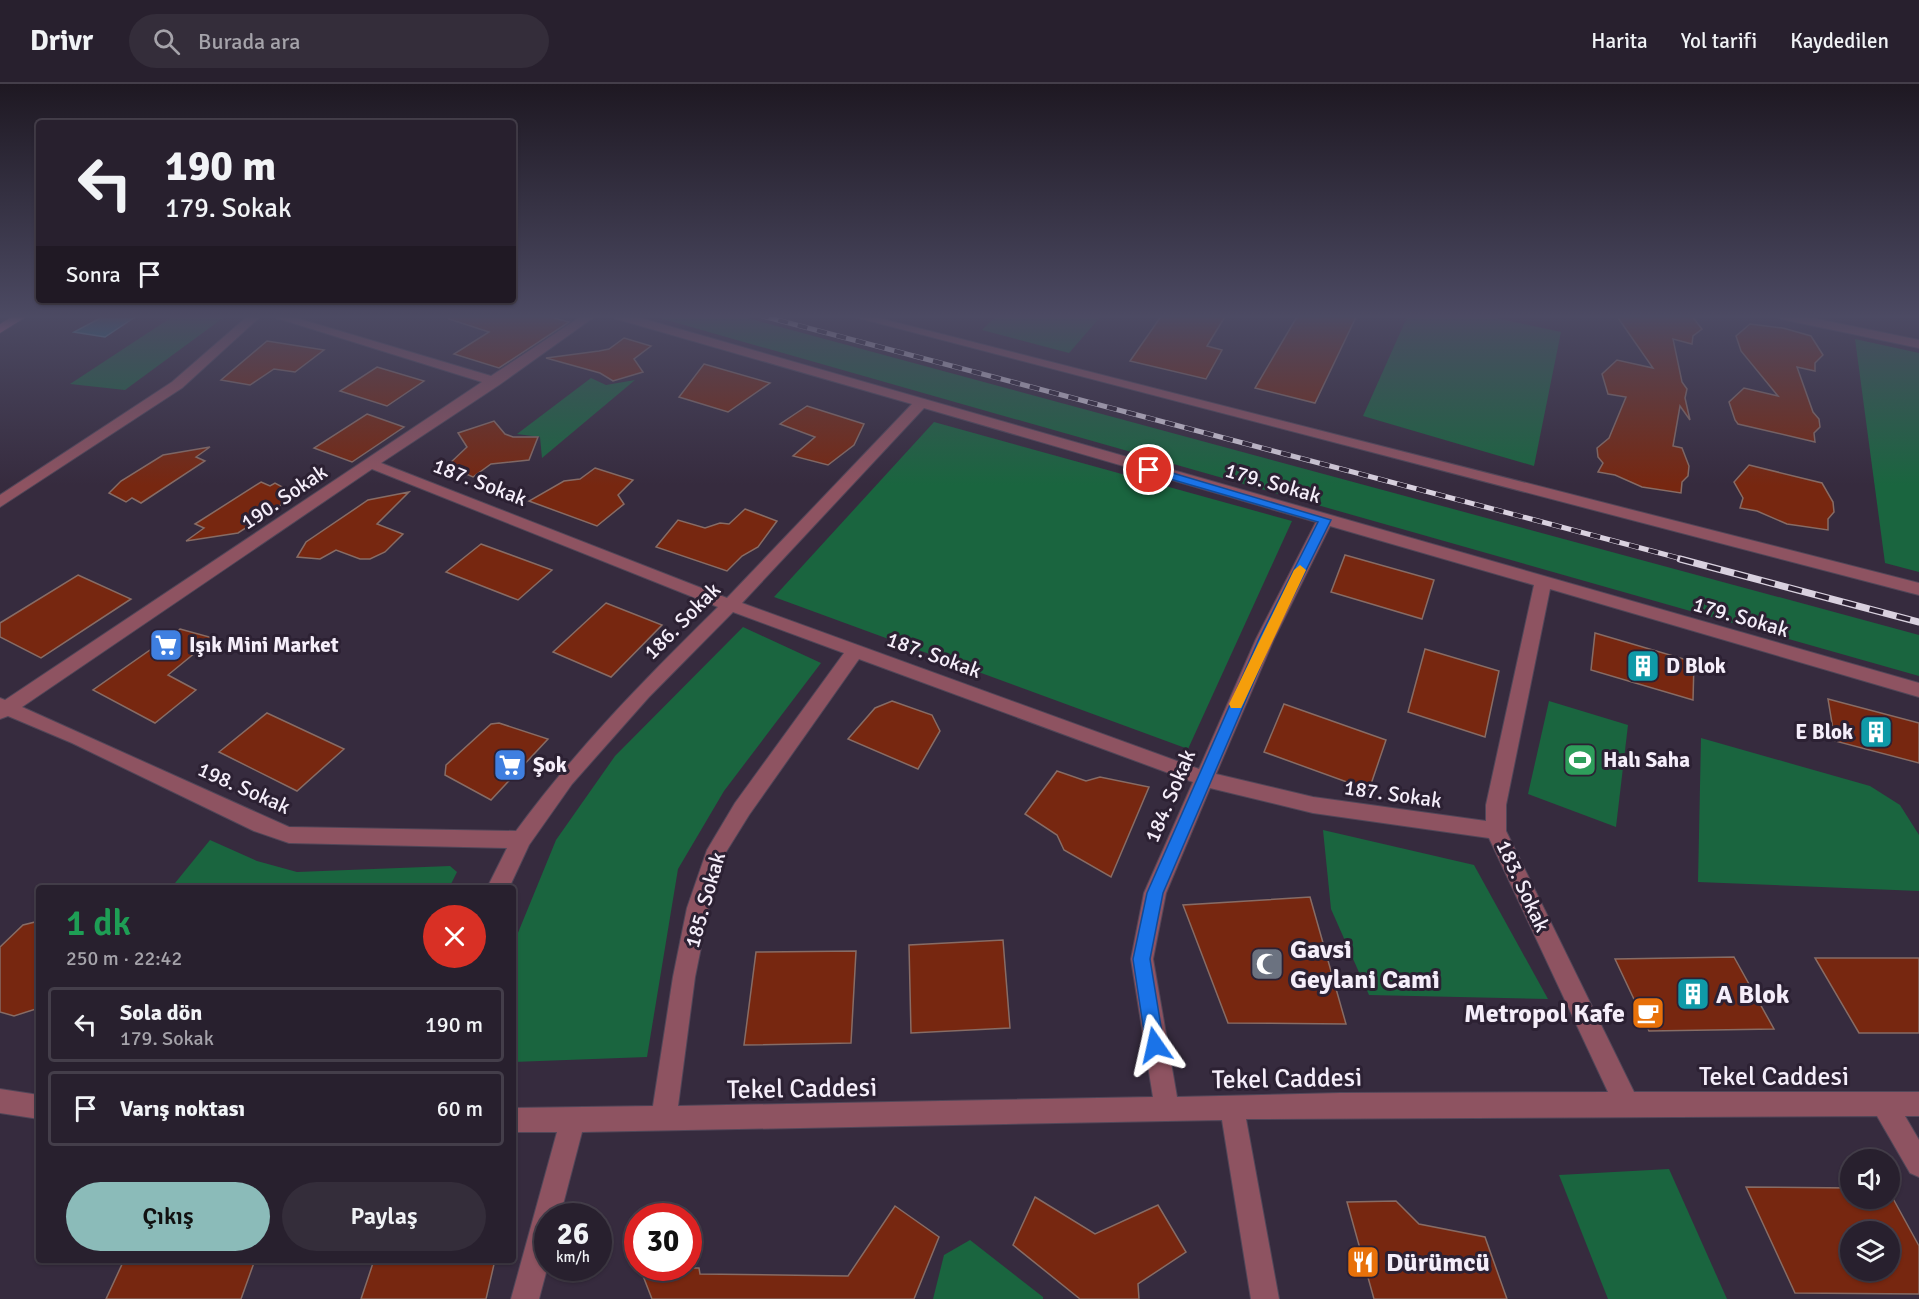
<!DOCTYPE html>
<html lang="tr">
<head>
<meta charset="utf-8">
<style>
	:root { --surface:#28202e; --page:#342d3a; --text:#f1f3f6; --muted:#a5a3aa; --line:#443e4a; --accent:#8bbbb9 }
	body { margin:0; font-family:Signika,sans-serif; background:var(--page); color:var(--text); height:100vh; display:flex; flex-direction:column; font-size:22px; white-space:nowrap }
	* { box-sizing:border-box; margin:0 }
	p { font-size:20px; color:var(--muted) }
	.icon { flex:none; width:33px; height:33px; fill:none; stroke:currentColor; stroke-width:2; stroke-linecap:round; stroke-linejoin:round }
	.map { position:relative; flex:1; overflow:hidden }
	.drawer { position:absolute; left:36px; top:801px; width:480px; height:378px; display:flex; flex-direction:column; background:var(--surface); border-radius:6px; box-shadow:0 2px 4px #0004,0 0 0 2px var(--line) }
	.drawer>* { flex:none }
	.guide { position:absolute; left:36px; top:36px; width:480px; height:183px; border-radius:6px; box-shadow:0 2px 4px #0004,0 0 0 2px var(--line); background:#28202e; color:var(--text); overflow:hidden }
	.controls { position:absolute; left:1840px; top:1065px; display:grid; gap:12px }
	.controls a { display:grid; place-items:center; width:60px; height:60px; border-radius:50%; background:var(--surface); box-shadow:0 2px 4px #0004,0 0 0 2px var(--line); font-size:30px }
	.speed { position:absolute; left:534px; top:1119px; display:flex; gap:12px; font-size:30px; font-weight:700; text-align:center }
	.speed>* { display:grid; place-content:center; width:78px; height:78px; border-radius:50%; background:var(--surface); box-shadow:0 2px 4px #0004,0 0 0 2px var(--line); line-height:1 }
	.speed small { font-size:15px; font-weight:400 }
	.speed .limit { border:9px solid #d22; background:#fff; color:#111 }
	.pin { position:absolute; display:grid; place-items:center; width:51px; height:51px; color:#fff; margin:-26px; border:3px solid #fff; border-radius:50%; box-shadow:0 2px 6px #0007 }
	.me { position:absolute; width:66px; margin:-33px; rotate:349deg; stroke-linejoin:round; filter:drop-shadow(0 0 4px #0008) }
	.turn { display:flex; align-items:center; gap:21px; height:126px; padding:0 30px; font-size:27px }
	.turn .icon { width:78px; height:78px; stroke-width:2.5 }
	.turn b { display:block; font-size:42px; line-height:51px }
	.then { display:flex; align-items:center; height:57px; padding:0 30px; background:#0003; gap:12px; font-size:22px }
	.round { display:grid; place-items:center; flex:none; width:63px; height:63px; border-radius:32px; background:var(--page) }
	.overview { display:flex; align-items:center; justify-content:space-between; height:102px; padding:0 30px }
	h1 { font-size:36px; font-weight:600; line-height:45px; color:#1e9e55 }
	.cta { display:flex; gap:12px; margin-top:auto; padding:12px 30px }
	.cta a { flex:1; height:69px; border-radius:36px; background:var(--accent); color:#111; font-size:24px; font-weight:600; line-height:69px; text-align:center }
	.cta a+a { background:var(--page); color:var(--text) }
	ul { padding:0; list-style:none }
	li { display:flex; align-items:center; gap:18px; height:75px; margin:0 12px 9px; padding:0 18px; border:3px solid var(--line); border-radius:6px }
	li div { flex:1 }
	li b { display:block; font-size:22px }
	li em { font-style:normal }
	header { display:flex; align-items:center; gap:36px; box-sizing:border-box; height:84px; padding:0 30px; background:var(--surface); border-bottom:2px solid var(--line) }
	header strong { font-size:28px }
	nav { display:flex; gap:33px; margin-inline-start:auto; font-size:21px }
	.search { width:420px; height:54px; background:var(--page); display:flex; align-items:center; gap:15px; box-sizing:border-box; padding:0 21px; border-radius:33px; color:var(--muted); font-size:22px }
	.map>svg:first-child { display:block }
	.green { fill:#1a653f }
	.water { fill:#0a8091; stroke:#50a1b0; stroke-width:1.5 }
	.building { fill:#772710; stroke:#876c65; stroke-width:1.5; fill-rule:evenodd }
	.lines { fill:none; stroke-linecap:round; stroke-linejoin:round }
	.minor-casing { stroke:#514658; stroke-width:2 }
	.major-casing { stroke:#514658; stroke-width:2 }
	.minor { fill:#8e5361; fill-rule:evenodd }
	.major { fill:#e87090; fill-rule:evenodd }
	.rail-far1-casing { stroke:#d9d1df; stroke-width:5 }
	.rail-casing { stroke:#d9d1df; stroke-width:7 }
	.rail-far1 { stroke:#2c2133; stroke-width:4; stroke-dasharray:10; stroke-linecap:butt }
	.rail { stroke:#2c2133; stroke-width:4.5; stroke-dasharray:14; stroke-linecap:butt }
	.route { fill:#1a73e8; stroke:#114b97; stroke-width:1.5 }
	.slow { fill:#f59e0b }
	.labels { text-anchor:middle; stroke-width:6; stroke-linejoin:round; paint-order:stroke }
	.street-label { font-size:21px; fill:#f5eefa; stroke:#2c2133 }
	.poi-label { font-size:21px; font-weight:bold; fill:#f5eefa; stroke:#2c2133; text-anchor:start }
	.near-poi-label { font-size:26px; font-weight:bold; fill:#f5eefa; stroke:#2c2133; text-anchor:start }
	.near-street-label { font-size:26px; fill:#f5eefa; stroke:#2c2133 }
</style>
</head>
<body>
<header>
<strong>Drivr</strong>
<div class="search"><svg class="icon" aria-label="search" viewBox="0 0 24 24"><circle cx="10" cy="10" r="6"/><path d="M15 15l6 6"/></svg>Burada ara</div>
<nav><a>Harita</a><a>Yol tarifi</a><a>Kaydedilen</a></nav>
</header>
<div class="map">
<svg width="1919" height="1215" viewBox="0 0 1919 1215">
	<rect width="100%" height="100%" fill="#362b3e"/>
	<g class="green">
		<path d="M 175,231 L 227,231 L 125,306 L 70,300 Z"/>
		<path d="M 649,231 L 736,231 L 1919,551 L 1919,592 Z"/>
		<path d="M 997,231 L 1102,231 L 1069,269 L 982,246 Z"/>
		<path d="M 1408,231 L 1482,231 L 1561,248 L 1534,382 L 1363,332 Z"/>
		<path d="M 1855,255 L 1919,269 L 1919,488 L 1885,479 Z"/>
		<path d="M 591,294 L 606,301 L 635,296 L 542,374 L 540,353 L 517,350 Z"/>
		<path d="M 934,338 L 1292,437 L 1188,665 L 774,513 Z"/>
		<path d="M 743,543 L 821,579 L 724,707 L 678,785 L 647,973 L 513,978 L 513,861 L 556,756 L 615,672 Z"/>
		<path d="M 1549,617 L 1628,641 L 1616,743 L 1528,710 Z"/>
		<path d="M 1701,654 L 1870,702 L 1900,721 L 1919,751 L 1919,807 L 1698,798 Z"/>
		<path d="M 1323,746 L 1474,781 L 1548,915 L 1369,911 L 1331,825 Z"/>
		<path d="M 210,756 L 257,777 L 297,788 L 450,782 L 457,788 L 449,804 L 171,804 Z"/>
		<path d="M 1669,1085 L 1727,1215 L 1608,1215 L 1559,1091 Z"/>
		<path d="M 970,1156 L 1043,1213 L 1043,1215 L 933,1215 L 944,1171 Z"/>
	</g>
	<path class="water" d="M 106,231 L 138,231 L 105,253 L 74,248 Z"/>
	<g class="building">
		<path d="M 450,231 L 543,231 L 569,238 L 499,284 L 454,270 L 489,248 L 449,235 Z"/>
		<path d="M 1162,231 L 1226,231 L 1207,262 L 1222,266 L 1206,295 L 1130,277 Z"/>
		<path d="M 1298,231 L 1357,231 L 1315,319 L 1255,304 Z"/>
		<path d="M 1616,231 L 1691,231 L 1702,245 L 1693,252 L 1692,260 L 1673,255 L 1682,298 L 1687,305 L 1685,314 L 1690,336 L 1680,322 L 1673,362 L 1682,364 L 1689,382 L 1688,392 L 1682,398 L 1681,409 L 1642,403 L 1615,391 L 1598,388 L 1603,379 L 1598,373 L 1597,364 L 1609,354 L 1626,313 L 1608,310 L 1602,290 L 1617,276 L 1653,284 Z"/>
		<path d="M 1750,240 L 1783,244 L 1811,252 L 1823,271 L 1815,279 L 1815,287 L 1797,283 L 1813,328 L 1819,335 L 1820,343 L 1814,349 L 1815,358 L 1738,340 L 1735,336 L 1729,318 L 1744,304 L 1778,312 L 1741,267 L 1736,252 Z"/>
		<path d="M 624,254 L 651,262 L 634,275 L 643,288 L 613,297 L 600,289 L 546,274 L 599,267 L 609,265 Z"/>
		<path d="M 267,257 L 324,266 L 295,288 L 274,285 L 250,301 L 221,296 Z"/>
		<path d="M 704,280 L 770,299 L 728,328 L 679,313 Z"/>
		<path d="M 377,283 L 424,297 L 387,322 L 340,307 Z"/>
		<path d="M 807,322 L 864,340 L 854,361 L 828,381 L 793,372 L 815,353 L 780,340 Z"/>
		<path d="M 367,330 L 404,343 L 352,378 L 314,364 Z"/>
		<path d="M 494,337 L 505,350 L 513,353 L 538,353 L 529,376 L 491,380 L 473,393 L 447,382 L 467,363 L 458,349 Z"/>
		<path d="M 210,363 L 196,373 L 205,377 L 141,419 L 132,414 L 126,418 L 109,409 L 121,397 L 163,371 Z"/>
		<path d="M 1749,381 L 1822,399 L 1833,418 L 1834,428 L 1828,435 L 1828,446 L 1787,440 L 1757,427 L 1740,424 L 1743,414 L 1734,398 Z"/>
		<path d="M 595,384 L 633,396 L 618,411 L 624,420 L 597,442 L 529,417 L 564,397 L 580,395 Z"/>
		<path d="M 261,398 L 270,402 L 275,399 L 288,406 L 281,421 L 238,449 L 186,457 L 204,444 L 195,440 Z"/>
		<path d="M 409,408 L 377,440 L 403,450 L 385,468 L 370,475 L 360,475 L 336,466 L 320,475 L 297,473 L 306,458 L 368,416 Z"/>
		<path d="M 745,425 L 777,437 L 758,463 L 742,472 L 727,487 L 656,463 L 678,436 L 705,444 L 720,439 L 729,440 Z"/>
		<path d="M 481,460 L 552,486 L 518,516 L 446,488 Z"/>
		<path d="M 1345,471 L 1434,496 L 1422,535 L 1331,508 Z"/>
		<path d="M 78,491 L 131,515 L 41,574 L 0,553 L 0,539 Z"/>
		<path d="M 606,519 L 662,541 L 611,593 L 553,568 Z"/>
		<path d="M 180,545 L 213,554 L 168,591 L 196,606 L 155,639 L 93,606 Z"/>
		<path d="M 1595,549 L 1694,578 L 1693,616 L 1591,586 Z"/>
		<path d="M 1425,565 L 1499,587 L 1485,653 L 1408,628 Z"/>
		<path d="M 1828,615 L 1919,639 L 1919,679 L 1835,657 Z"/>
		<path d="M 892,617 L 932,631 L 940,647 L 918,685 L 848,655 L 875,624 Z"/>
		<path d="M 1284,620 L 1386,656 L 1369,706 L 1264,668 Z"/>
		<path d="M 267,629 L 344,665 L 297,707 L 219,668 Z"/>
		<path d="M 499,639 L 548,655 L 491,716 L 445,691 L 446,681 L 491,640 Z"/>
		<path d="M 1057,687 L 1086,697 L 1100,693 L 1149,703 L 1111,793 L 1064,766 L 1057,751 L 1025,730 Z"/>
		<path d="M 1310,813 L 1346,940 L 1228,939 L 1183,821 Z"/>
		<path d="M 39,837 L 39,924 L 14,932 L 0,928 L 0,863 L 23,841 Z"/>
		<path d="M 1003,856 L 1010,944 L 911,949 L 909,861 Z"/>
		<path d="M 856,867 L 851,959 L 744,961 L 756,868 Z"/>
		<path d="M 1734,873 L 1774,945 L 1649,947 L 1615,875 Z"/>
		<path d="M 1815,874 L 1919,874 L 1919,949 L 1859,949 Z"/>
		<path d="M 1746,1103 L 1851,1104 L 1851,1114 L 1890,1114 L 1890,1109 L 1919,1162 L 1919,1210 L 1795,1209 ZM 1851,1148 L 1890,1148 L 1890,1186 L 1851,1186 Z"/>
		<path d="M 1035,1113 L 1095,1150 L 1158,1121 L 1186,1168 L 1138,1200 L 1139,1215 L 1080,1215 L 1013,1161 Z"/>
		<path d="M 1396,1117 L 1419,1140 L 1485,1153 L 1507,1215 L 1374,1215 L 1347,1118 Z"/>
		<path d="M 895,1122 L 939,1153 L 914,1215 L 652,1215 L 640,1184 L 699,1184 L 700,1190 L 848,1192 Z"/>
		<path d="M 124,1176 L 255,1176 L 241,1215 L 106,1215 Z"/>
		<path d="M 374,1176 L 495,1176 L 486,1215 L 361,1215 Z"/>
	</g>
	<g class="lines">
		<defs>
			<g id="minor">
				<path d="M 249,231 L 262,231 L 182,304 L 0,423 L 0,411 L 172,298 Z"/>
				<path d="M 267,231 L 286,231 L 491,292 L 583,231 L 597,231 L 499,301 L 381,379 L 727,514 L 912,320 L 613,234 L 611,231 L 630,231 L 1919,599 L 1919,613 L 1550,505 L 1506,721 L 1506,747 L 1634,1008 L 1919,1008 L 1919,1032 L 1905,1032 L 1919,1056 L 1919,1093 L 1910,1089 L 1877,1032 L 1246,1035 L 1279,1215 L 1251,1215 L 1222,1036 L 582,1048 L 560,1132 L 548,1132 L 548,1181 L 539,1215 L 511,1215 L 557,1048 L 513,1048 L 513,1024 L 653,1022 L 673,893 L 687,824 L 707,766 L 735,719 L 844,569 L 733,528 L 649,613 L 572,700 L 529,761 L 509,804 L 487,804 L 507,764 L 289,759 L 254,747 L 72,659 L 8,632 L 0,635 L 0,614 L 5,616 L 482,298 ZM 924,324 L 1316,438 L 1256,555 L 1199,685 L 742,519 ZM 372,385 L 718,523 C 644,596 577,664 516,747 L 289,743 L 22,623 ZM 1330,442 L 1534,501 L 1486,721 L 1486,737 L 1313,713 L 1216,690 L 1274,555 ZM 859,575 L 1193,698 L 1144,809 L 1131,875 L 1153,1013 L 678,1022 L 695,893 L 709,824 L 726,768 L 749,731 ZM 1210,704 L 1313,729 L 1489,754 L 1608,1008 L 1340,1009 L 1177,1013 L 1153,875 L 1166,809 Z"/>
				<path d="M 847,231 L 867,231 L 1919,499 L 1919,511 Z"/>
				<path d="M 1775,231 L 1798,231 L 1919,256 L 1919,264 L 1781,235 Z"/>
				<path d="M 0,1005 L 39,1011 L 39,1035 L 0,1029 Z"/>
			</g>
			<path id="major" d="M 15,231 L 29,231 L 0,249 L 0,240 Z"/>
		</defs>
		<use href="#minor" class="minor-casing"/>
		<use href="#major" class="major-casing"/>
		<use href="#minor" class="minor"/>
		<use href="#major" class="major"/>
		<defs>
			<path id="rail-far1" d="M 759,231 L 1686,476"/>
			<path id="rail" d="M 1680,475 L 1919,538"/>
		</defs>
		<use href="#rail-far1" class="rail-far1-casing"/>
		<use href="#rail" class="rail-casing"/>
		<use href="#rail-far1" class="rail-far1"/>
		<use href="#rail" class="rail"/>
	</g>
	<linearGradient id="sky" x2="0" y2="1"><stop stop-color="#1e1822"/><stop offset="0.58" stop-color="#4c4a63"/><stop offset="1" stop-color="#4c4a63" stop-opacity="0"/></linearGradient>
	<rect width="1919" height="401" fill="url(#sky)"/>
	<path class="route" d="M 1149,382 L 1331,436 L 1272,555 L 1163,809 L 1150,875 L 1164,961 L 1161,967 L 1155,970 L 1149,967 L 1146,961 L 1133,875 L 1147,809 L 1259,555 L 1318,438 L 1146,388 L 1144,386 Z"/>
	<path class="slow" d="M 1300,481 L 1306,486 L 1243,620 L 1241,624 L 1231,624 L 1229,620 L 1294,486 Z"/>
	<defs>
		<symbol id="supermarket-square" viewBox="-11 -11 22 22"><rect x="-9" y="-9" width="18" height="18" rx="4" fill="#3f7fe0" stroke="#2c2133"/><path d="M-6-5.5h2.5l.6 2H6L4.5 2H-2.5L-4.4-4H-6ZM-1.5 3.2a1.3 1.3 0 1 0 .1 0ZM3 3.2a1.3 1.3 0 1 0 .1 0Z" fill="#fff"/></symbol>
		<symbol id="building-square" viewBox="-11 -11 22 22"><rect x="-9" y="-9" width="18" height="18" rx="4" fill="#0f9aa8" stroke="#2c2133"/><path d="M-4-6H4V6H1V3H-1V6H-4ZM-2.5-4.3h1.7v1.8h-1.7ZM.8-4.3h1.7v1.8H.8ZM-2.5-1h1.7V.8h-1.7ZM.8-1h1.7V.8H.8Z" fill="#fff"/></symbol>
		<symbol id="stadium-square" viewBox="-11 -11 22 22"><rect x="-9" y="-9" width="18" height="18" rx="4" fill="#2e9e5b" stroke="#2c2133"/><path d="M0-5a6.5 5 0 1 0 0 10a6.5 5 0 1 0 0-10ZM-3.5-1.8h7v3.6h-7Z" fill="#fff"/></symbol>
		<symbol id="mosque-square" viewBox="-11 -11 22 22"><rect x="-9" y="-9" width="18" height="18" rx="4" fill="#6b7280" stroke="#2c2133"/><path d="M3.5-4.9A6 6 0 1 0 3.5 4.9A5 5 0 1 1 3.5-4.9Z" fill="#fff"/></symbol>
		<symbol id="cafe-square" viewBox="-11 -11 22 22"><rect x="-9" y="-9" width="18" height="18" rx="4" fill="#e8710a" stroke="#2c2133"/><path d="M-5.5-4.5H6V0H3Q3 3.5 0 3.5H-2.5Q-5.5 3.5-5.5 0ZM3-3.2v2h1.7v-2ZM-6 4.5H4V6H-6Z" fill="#fff"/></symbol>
		<symbol id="restaurant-square" viewBox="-11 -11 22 22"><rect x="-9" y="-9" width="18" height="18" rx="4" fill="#e8710a" stroke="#2c2133"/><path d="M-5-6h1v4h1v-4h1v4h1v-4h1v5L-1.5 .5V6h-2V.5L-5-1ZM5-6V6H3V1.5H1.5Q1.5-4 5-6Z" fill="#fff"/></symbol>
	</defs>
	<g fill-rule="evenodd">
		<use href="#supermarket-square" x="147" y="542" width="38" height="38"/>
		<use href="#building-square" x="1624" y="563" width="38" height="38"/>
		<use href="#building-square" x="1857" y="629" width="38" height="38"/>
		<use href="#stadium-square" x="1561" y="657" width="38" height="38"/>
		<use href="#supermarket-square" x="491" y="662" width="38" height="38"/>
		<use href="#mosque-square" x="1248" y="861" width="38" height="38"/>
		<use href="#building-square" x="1674" y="891" width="38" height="38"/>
		<use href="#cafe-square" x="1629" y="910" width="38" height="38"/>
		<use href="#restaurant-square" x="1344" y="1159" width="38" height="38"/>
	</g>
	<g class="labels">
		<g class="street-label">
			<text transform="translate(480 398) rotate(21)" y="7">187. Sokak</text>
			<text transform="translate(1273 399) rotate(16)" y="7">179. Sokak</text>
			<text transform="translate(284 413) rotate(-34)" y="7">190. Sokak</text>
			<text transform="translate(1741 533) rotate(16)" y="7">179. Sokak</text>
			<text transform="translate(682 537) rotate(-45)" y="7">186. Sokak</text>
			<text transform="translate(934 571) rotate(20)" y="7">187. Sokak</text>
			<text transform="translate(244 704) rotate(24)" y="7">198. Sokak</text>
			<text transform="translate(1393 710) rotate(8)" y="7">187. Sokak</text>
			<text transform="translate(1170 712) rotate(-67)" y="7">184. Sokak</text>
			<text transform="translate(1523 802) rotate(65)" y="7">183. Sokak</text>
			<text transform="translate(705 816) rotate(-74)" y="7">185. Sokak</text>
		</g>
		<g class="poi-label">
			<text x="189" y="568">Işık Mini Market</text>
			<text x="1666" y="589">D Blok</text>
			<text x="1853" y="655" text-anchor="end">E Blok</text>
			<text x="1603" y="683">Halı Saha</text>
			<text x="533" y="688">Şok</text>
		</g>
		<g class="near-poi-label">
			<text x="1290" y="874">Gavsi<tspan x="1290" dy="30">Geylani Cami</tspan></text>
			<text x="1716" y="919">A Blok</text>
			<text x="1625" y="938" text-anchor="end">Metropol Kafe</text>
			<text x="1386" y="1187">Dürümcü</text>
		</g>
		<g class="near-street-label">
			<text x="1774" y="1001">Tekel Caddesi</text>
			<text transform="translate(1287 994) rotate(-1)" y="9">Tekel Caddesi</text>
			<text transform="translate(802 1004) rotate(-1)" y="9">Tekel Caddesi</text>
		</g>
	</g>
</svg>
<div class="controls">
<a><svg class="icon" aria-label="sound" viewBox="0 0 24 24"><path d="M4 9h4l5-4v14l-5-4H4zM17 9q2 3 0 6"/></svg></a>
<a><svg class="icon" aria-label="layers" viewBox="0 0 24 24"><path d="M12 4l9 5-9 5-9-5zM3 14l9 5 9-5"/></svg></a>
</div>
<div class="speed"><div>26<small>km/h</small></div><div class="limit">30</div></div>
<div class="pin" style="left:1149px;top:386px;background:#d93025"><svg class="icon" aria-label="arrive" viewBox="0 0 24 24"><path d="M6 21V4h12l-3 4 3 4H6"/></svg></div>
<svg class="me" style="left:1155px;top:961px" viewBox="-20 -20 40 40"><path d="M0-17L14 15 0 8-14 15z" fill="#1a73e8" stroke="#fff" stroke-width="4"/></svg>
<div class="guide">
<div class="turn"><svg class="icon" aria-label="left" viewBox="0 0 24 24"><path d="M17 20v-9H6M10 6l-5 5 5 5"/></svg><div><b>190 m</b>179. Sokak</div></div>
<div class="then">Sonra<svg class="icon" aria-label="arrive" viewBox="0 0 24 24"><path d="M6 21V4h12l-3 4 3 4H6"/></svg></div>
</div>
<section class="drawer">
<div class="overview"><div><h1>1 dk</h1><p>250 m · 22:42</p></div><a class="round" style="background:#d93025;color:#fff"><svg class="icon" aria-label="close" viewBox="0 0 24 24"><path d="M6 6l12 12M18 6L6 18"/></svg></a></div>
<ul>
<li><svg class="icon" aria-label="left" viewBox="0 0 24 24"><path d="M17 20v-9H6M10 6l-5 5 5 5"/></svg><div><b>Sola dön</b><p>179. Sokak</p></div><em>190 m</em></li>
<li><svg class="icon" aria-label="arrive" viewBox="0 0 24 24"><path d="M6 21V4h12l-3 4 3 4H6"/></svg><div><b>Varış noktası</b></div><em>60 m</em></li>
</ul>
<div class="cta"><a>Çıkış</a><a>Paylaş</a></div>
</section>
</div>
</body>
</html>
